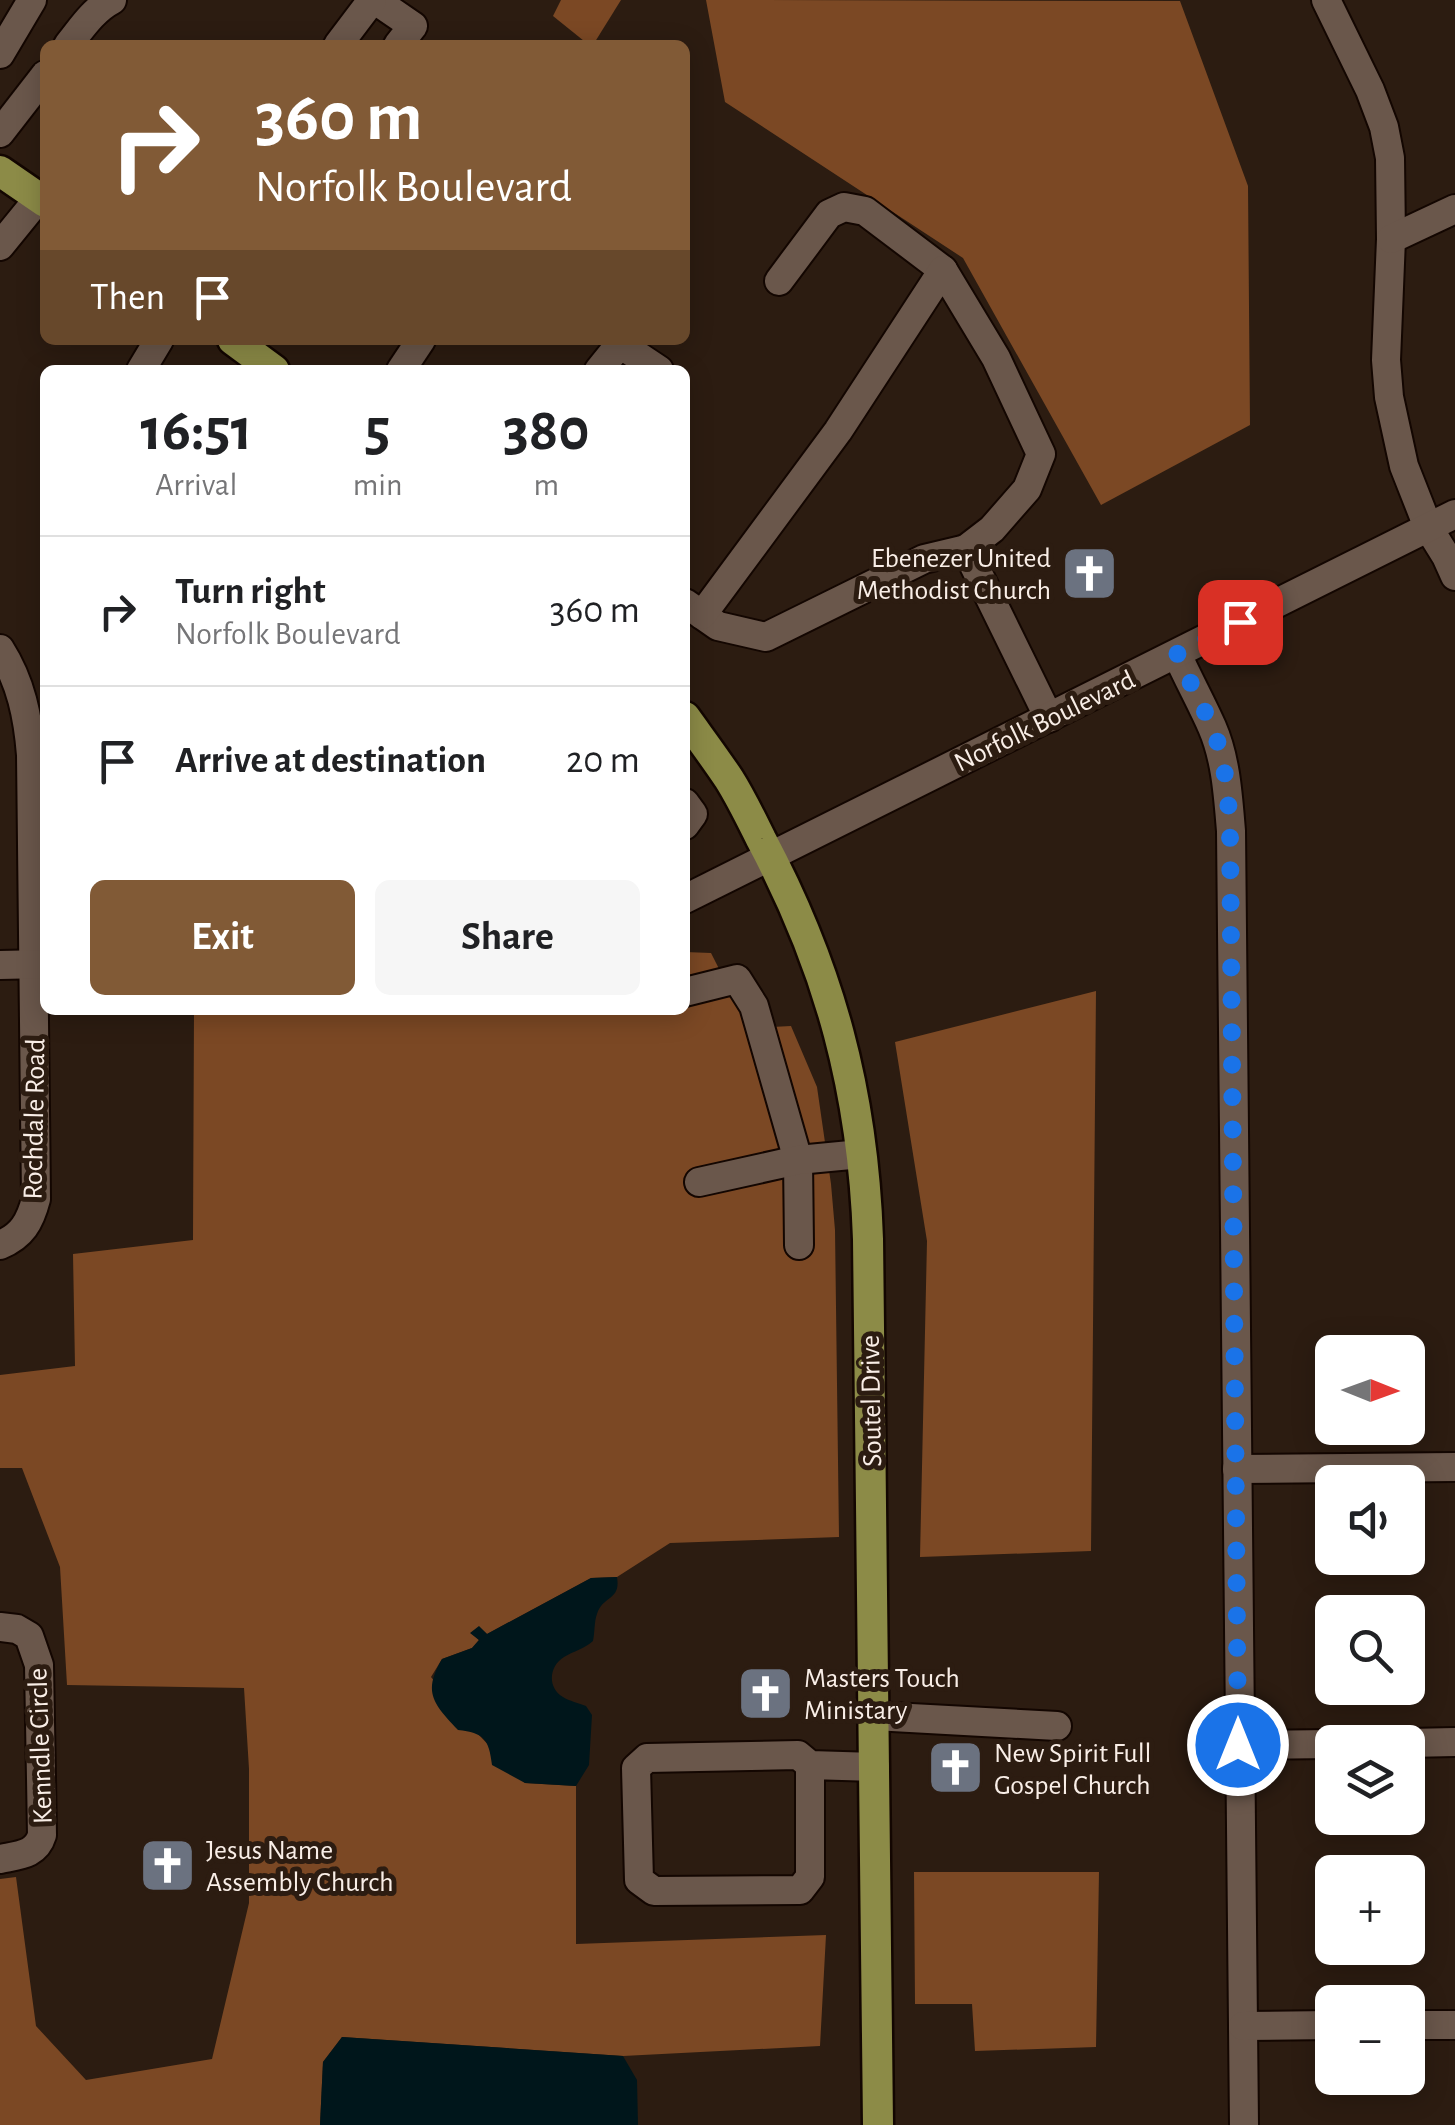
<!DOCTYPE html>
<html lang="en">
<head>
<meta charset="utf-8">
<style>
	:root { --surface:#fff; --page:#f6f6f6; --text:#202124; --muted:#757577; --line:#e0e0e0; --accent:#815a36 }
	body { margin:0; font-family:"Alegreya Sans",sans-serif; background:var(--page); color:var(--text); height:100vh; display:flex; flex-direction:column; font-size:38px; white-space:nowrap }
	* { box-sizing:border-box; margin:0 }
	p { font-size:32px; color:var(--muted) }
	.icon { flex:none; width:55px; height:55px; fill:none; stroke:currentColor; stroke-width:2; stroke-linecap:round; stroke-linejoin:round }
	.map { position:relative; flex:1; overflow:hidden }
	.drawer { position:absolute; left:40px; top:365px; width:650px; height:650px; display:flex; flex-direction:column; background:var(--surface); border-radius:15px; box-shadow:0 5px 25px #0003 }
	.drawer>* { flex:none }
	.hud { position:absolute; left:40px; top:40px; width:650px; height:305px; border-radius:15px; box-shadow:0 5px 25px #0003; background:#815a36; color:#fff; overflow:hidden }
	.needle { width:65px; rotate:91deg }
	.fabs { position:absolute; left:1315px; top:1335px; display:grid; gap:20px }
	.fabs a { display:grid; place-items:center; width:110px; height:110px; border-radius:15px; background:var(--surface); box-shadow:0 5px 25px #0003; font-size:50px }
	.pin { position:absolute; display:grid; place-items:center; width:85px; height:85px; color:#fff; margin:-42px; border-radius:20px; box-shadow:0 5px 15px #0006 }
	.me { position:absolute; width:110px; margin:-55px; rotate:0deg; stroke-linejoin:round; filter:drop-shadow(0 0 8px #0008) }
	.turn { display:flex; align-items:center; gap:35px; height:210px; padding:0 50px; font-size:45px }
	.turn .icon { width:130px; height:130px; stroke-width:2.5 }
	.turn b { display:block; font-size:70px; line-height:85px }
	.then { display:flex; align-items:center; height:95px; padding:0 50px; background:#0003; gap:20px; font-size:38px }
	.eta { display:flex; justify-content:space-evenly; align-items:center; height:170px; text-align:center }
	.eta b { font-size:60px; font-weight:600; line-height:70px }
	.cta { display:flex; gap:20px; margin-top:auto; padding:20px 50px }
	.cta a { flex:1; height:115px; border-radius:15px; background:var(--accent); color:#fff; font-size:40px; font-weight:600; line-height:115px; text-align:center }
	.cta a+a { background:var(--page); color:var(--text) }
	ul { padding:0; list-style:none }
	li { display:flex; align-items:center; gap:30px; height:150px; padding:0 50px; border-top:2px solid var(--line) }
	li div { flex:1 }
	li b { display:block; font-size:38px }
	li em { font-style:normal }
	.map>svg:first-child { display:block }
	.forest { fill:#7b4824 }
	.water { fill:#00161b }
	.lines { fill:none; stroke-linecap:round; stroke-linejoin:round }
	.minor-casing { stroke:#130601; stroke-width:32 }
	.major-casing { stroke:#130601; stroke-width:35 }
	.minor { stroke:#6a574b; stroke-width:28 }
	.major { stroke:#8c8b47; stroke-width:30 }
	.route { stroke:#1a73e8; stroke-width:18; stroke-dasharray:0 32.4 }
	.labels { text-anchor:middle; stroke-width:10; stroke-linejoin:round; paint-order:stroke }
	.poi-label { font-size:28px; fill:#f9eee7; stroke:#2c1c11; text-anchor:start }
	.street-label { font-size:28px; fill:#f9eee7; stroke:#2c1c11 }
</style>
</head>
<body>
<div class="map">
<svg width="1455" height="2125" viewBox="0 0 1455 2125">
	<rect width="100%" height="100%" fill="#2c1c11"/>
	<g class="forest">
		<path d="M 561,0 L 621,0 L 593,45 L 589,45 L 553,16 Z"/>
		<path d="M 706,0 L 1180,1 L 1248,186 L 1250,425 L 1101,505 L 963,258 L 725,102 Z"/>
		<path d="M 685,952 L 711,953 L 749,1028 L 791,1026 L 817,1087 L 831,1184 L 835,1230 L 839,1537 L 670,1543 L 617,1577 L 591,1578 L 487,1634 L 479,1627 L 471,1633 L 479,1640 L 472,1648 L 442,1659 L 431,1677 L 477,1733 L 525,1783 L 576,1786 L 576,1944 L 826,1935 L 820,2046 L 623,2056 L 342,2037 L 323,2062 L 320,2125 L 0,2125 L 0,1879 L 16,1877 L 36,2026 L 86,2080 L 212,2059 L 249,1903 L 249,1769 L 244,1688 L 67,1685 L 60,1567 L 22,1468 L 0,1468 L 0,1375 L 75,1366 L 73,1254 L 193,1240 L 194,1010 L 685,1010 Z"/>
		<path d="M 1096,991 L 1091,1551 L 920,1557 L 927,1241 L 895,1042 Z"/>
		<path d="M 914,1872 L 1099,1872 L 1096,2047 L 975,2051 L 972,2004 L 915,2004 Z"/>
	</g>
	<g class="water">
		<path d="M 617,1577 C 621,1601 603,1595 597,1614 C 594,1622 595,1632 593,1641 C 584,1649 574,1651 564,1657 C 549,1666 547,1688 563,1697 C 569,1701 579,1703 586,1706 L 592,1715 L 589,1765 L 576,1786 L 525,1783 L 492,1765 C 489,1739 484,1733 458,1730 C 434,1704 422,1693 442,1659 L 472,1648 L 479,1640 L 470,1633 L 479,1626 L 487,1634 L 591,1578 Z"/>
		<path d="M 342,2037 L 623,2056 L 637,2080 L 638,2125 L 320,2125 L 323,2062 Z"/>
	</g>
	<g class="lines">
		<defs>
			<g id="minor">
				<path d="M 375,0 L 413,26 L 398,45"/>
				<path d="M 1326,0 L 1370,90 L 1384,127 L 1390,158 L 1391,239 L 1386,360 L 1389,397 L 1404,466 L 1428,527 L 1446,556 L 1455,576"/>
				<path d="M 68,45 C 81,29 93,10 112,0"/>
				<path d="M 338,45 L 372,0"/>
				<path d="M 0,54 L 32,0"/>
				<path d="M 0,133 L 45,75"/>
				<path d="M 1391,239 L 1455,209"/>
				<path d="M 0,246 L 39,198"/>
				<path d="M 779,281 L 829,214 L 844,207 L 865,211 L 943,270"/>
				<path d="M 141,370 L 159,340"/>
				<path d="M 401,370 L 421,340"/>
				<path d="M 599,370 L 620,344 L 659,370"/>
				<path d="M 685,603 L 718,626 L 766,637 L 924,559 L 966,549 L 1049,718"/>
				<path d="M 702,615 L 838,431 L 943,270 L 996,358 L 1041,454 L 1027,489 L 992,529 L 966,549"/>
				<path d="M 0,649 C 21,682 28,717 31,755 L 36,1199 C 30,1222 22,1236 0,1245"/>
				<path d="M 1177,654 C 1188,679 1201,702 1212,727 C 1226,759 1228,796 1231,831 L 1244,2125"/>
				<path d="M 685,803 L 693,814 L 685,825"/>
				<path d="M 685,899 L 1455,514"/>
				<path d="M 0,965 L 45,964"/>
				<path d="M 685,992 L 737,979 L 754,1006 L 798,1160 L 799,1245"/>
				<path d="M 699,1182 L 798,1160 L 861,1154"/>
				<path d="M 1237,1469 L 1455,1467"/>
				<path d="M 0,1627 L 17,1629 L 29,1636 L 39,1665 L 42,1835 C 36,1855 19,1855 0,1859"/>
				<path d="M 874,1716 L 1057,1726"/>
				<path d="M 1408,1743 L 1455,1742"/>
				<path d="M 1239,1745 L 1332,1744"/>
				<path d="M 810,1765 L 810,1877 L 800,1890 L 654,1891 L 639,1880 L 636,1768 L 647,1758 L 798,1755 L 810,1765 L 875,1767"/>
				<path d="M 1408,2025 L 1455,2025"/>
				<path d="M 1243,2026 L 1332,2025"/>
			</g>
			<g id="major">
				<path d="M 0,171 L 45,202"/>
				<path d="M 233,340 L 274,370"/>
				<path d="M 685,717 C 700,738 715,758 729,779 C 741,798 751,819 761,839 C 830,969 863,1092 868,1239 L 878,2125"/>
			</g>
		</defs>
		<use href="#minor" class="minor-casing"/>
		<use href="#major" class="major-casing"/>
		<use href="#minor" class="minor"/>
		<use href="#major" class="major"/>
	</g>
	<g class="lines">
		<path class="route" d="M 1238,1745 L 1230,831 C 1228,796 1226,760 1212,727 C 1201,702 1188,679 1177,654 L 1240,622"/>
	</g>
	<defs>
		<symbol id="church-square" viewBox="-11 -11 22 22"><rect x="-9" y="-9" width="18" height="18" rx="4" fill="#6b7280" stroke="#2c1c11"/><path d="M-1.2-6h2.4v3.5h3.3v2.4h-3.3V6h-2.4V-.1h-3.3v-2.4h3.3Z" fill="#fff"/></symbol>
	</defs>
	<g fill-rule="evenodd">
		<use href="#church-square" x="1058" y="542" width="63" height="63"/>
		<use href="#church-square" x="734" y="1662" width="63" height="63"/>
		<use href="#church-square" x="924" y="1736" width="63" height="63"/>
		<use href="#church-square" x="136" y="1834" width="63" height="63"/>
	</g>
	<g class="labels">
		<g class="poi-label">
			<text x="1051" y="567" text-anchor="end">Ebenezer United<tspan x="1051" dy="32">Methodist Church</tspan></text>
			<text x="804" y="1687">Masters Touch<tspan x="804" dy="32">Ministary</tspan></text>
			<text x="994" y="1762">New Spirit Full<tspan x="994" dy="32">Gospel Church</tspan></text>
			<text x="206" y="1859">Jesus Name<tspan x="206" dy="32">Assembly Church</tspan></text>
		</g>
		<g class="street-label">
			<text transform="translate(1044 720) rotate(-26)" y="10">Norfolk Boulevard</text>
			<text transform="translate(33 1119) rotate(-89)" y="10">Rochdale Road</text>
			<text transform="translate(870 1401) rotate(-91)" y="10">Soutel Drive</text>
			<text transform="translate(39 1746) rotate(-92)" y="10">Kenndle Circle</text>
		</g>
	</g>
</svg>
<div class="fabs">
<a><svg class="needle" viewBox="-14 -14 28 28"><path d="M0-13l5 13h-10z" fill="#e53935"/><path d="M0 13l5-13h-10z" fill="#757577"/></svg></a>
<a><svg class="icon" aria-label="sound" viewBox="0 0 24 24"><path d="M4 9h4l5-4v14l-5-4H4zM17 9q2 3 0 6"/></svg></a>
<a><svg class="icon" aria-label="search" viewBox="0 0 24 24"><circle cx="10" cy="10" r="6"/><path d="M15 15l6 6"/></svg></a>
<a><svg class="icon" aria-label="layers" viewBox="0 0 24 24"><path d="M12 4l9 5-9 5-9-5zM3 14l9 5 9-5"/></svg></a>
<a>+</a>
<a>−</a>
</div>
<div class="pin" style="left:1240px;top:622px;background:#d93025"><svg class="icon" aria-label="arrive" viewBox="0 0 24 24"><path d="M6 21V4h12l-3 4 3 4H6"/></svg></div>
<svg class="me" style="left:1238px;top:1745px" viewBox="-20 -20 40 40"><circle r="17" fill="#1a73e8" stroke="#fff" stroke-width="3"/><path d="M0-11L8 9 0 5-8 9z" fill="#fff"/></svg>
<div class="hud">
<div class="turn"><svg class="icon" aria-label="right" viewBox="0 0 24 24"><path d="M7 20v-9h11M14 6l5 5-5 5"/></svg><div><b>360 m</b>Norfolk Boulevard</div></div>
<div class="then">Then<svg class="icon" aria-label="arrive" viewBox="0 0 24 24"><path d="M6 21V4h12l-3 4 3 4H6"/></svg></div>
</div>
<section class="drawer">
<div class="eta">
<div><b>16:51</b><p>Arrival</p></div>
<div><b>5</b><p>min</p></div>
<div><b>380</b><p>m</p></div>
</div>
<ul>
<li><svg class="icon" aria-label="right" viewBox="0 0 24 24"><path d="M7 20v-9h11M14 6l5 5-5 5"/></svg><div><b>Turn right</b><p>Norfolk Boulevard</p></div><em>360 m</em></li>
<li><svg class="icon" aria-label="arrive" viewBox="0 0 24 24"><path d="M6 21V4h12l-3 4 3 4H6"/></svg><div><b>Arrive at destination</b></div><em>20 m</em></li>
</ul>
<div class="cta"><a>Exit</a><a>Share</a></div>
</section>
</div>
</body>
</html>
